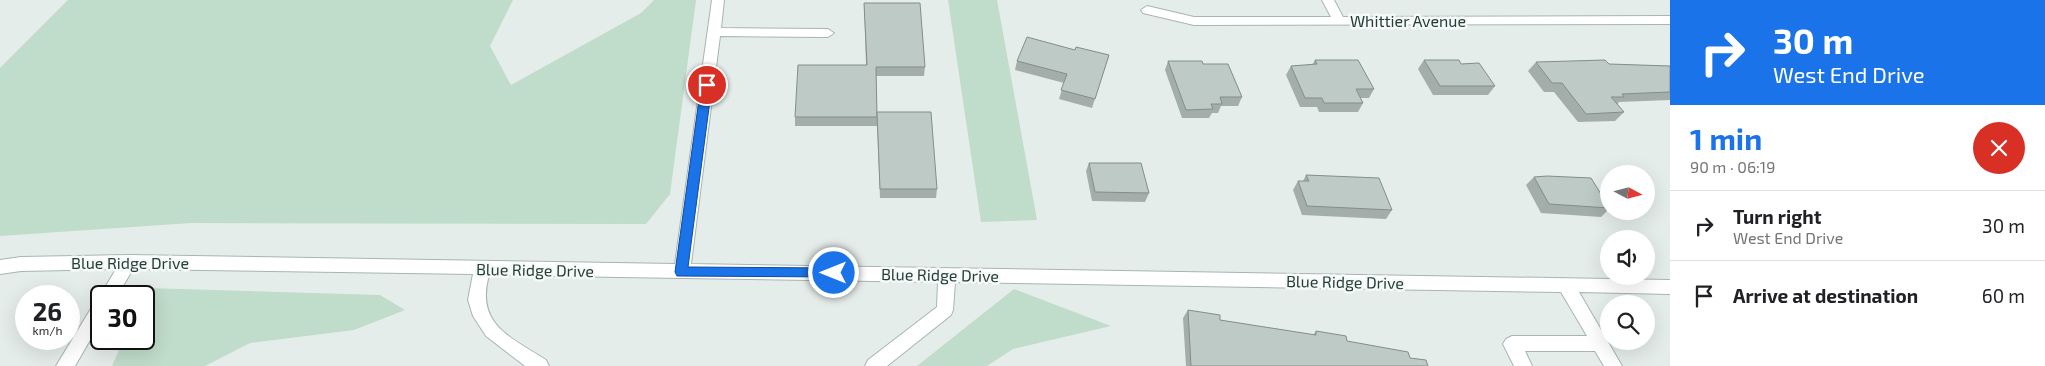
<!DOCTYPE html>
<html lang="en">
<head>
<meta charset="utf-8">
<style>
	:root { --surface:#fff; --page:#f6f6f6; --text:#202124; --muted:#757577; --line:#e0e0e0; --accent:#1a73e8 }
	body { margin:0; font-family:"Exo 2",sans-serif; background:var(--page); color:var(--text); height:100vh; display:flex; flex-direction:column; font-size:19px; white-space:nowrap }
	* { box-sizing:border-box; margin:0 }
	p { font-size:16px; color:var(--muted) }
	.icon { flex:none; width:28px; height:28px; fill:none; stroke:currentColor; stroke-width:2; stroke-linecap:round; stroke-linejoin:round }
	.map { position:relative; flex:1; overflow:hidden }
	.side { display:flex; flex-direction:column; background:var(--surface); width:375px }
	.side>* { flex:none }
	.guide { background:#1a73e8; color:#fff; overflow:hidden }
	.needle { width:32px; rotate:97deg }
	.fabs { position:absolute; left:1600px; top:165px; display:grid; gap:10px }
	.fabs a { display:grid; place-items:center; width:55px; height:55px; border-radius:50%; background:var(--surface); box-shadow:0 5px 20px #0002; font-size:25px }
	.speed { position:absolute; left:15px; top:285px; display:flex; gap:10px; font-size:25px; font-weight:700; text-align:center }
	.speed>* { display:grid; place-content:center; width:65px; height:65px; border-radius:50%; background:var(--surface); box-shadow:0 5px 20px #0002; line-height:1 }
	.speed small { font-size:12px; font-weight:400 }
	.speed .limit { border:2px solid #111; border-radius:8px; background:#fff; color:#111 }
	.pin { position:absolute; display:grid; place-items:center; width:42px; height:42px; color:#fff; margin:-21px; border:2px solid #fff; border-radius:50%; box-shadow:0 1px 5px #0007 }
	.me { position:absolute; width:55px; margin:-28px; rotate:270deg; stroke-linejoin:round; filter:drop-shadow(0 0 4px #0008) }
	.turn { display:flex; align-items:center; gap:18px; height:105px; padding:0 20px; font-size:22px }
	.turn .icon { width:65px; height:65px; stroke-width:2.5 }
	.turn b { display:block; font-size:35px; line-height:42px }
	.round { display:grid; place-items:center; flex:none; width:52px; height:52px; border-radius:26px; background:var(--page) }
	.overview { display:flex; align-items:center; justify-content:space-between; height:85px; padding:0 20px }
	h1 { font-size:30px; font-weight:700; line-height:38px; color:var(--accent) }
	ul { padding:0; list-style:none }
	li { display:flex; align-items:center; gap:15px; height:70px; padding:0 20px; border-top:1px solid var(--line) }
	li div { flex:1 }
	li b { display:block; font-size:19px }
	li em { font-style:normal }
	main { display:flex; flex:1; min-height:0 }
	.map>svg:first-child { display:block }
	.green { fill:#c0dcca }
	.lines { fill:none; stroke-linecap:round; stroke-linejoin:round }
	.street-casing { stroke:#a8b5b1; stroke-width:2 }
	.street { fill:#fff; fill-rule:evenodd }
	.wall { fill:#a3aeaa }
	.building { fill:#bdcac6; stroke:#848d8b }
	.route { fill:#1a73e8; stroke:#114b97 }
	.labels { text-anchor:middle; stroke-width:5; stroke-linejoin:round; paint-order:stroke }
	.street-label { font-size:16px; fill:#253d39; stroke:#f5f9f8 }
</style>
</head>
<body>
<main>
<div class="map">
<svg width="1670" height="366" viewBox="0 0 1670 366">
	<rect width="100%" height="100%" fill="#e5edea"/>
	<g class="green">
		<path d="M 68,0 L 513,0 L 490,46 L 511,85 L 641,13 L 654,0 L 696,0 L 670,194 L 646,224 L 191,223 L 0,236 L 0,68 Z"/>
		<path d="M 948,0 L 997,0 L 1037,220 L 981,222 Z"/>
		<path d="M 147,288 L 380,295 L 405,310 L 354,330 L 250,343 L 205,366 L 112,366 L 124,339 L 144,339 L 143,296 Z"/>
		<path d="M 1014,289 L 1111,326 L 1013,349 L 987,366 L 917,366 Z"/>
	</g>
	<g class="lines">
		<defs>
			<g id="street">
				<path d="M 712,0 L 724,0 L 721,28 L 828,29 L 834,33 L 828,37 L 720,36 L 691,264 L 1670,280 L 1670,294 L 1579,292 L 1622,366 L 1604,366 L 1595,351 L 1525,351 L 1532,366 L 1514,366 L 1503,344 L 1506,339 L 1512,336 L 1587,336 L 1561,292 L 955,282 L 953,310 L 951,315 L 887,366 L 865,366 L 868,360 L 937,307 L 938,282 L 489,275 C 475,324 510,337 546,360 L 549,366 L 525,366 L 486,336 L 473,316 L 468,300 L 473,274 L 133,269 L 117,296 L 101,296 L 101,299 L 100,296 L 116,269 L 21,271 L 0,274 L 0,260 L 21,257 L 129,255 L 675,264 Z"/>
				<path d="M 1322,0 L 1334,0 L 1343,17 L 1670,16 L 1670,24 L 1194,25 L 1143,13 L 1141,10 L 1147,6 L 1194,17 L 1331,17 Z"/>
				<path d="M 101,300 L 101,321 L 75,366 L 56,366 L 95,302 Z"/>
			</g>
		</defs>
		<use href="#street" class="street-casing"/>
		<use href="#street" class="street"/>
	</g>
	<g class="wall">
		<path d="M 864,3 L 925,67 L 924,76 L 876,76 L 877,115 L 937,189 L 936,198 L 880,198 L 877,122 L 877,126 L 795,126 L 795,117 L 866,65 Z"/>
		<path d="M 1075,50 L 1109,55 L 1092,108 L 1059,99 L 1064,83 L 1015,70 L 1017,61 Z"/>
		<path d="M 1315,60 L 1374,89 L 1369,98 L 1360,98 L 1363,103 L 1358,112 L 1319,112 L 1317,107 L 1300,107 L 1286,75 L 1291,66 L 1312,65 Z"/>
		<path d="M 1424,60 L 1461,64 L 1495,86 L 1488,95 L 1433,95 L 1418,69 Z"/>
		<path d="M 1168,61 L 1203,64 L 1242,97 L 1238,106 L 1221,106 L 1218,113 L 1212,113 L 1209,118 L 1182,118 L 1165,70 Z"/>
		<path d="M 1536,62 L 1670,66 L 1670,100 L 1619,102 L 1617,105 L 1624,112 L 1615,121 L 1578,122 L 1554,92 L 1544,92 L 1528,71 Z"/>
		<path d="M 1089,163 L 1149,193 L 1145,202 L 1092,201 L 1086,171 Z"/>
		<path d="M 1306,175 L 1392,210 L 1386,219 L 1302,215 L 1293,190 L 1298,181 L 1303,181 Z"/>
		<path d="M 1534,177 L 1609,207 L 1609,209 L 1601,217 L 1541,213 L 1526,185 Z"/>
		<path d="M 1188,310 L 1220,320 L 1313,335 L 1316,331 L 1347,341 L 1410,358 L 1428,366 L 1186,366 L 1183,318 Z"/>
	</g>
	<g class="building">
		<path d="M 864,3 L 920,3 L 925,67 L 876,67 L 877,117 L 795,117 L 798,65 L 867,65 Z"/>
		<path d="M 1027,37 L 1075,50 L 1076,47 L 1109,55 L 1095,99 L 1061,90 L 1067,74 L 1017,61 Z"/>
		<path d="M 1315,60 L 1358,60 L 1374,89 L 1356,89 L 1363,103 L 1324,103 L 1322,98 L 1305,98 L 1291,66 L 1317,64 Z"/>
		<path d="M 1424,60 L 1459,60 L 1461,64 L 1479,63 L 1495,86 L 1440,86 Z"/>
		<path d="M 1605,60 L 1609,64 L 1670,66 L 1670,92 L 1622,94 L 1624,97 L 1611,97 L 1624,112 L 1586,114 L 1562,83 L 1552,83 L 1536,62 Z"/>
		<path d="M 1168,61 L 1202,61 L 1203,64 L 1228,64 L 1242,97 L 1220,97 L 1222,104 L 1211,104 L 1213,109 L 1186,110 Z"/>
		<path d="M 877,112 L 931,112 L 937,189 L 880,189 Z"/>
		<path d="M 1089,163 L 1141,163 L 1149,193 L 1095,192 Z"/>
		<path d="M 1306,175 L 1379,178 L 1392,210 L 1307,206 L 1298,181 L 1309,181 Z"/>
		<path d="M 1547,176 L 1591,178 L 1609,207 L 1609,208 L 1549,204 L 1534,177 Z"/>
		<path d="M 1188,310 L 1220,315 L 1220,320 L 1316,335 L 1316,331 L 1346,336 L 1347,341 L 1408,352 L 1410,358 L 1426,360 L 1428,366 L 1191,366 Z"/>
	</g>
	<path class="route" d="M 707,81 L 712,85 L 688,267 L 834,268 L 840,273 L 838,277 L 677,276 L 675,272 L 701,85 Z"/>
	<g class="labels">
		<g class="street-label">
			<text x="1408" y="27">Whittier Avenue</text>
			<text x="130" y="269">Blue Ridge Drive</text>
			<text transform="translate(535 270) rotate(1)" y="6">Blue Ridge Drive</text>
			<text transform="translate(940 275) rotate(1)" y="6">Blue Ridge Drive</text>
			<text transform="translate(1345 282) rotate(1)" y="6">Blue Ridge Drive</text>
		</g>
	</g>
</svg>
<div class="fabs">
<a><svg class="needle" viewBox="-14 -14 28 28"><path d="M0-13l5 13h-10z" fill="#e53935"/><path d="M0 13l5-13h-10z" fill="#757577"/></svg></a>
<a><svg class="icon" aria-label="sound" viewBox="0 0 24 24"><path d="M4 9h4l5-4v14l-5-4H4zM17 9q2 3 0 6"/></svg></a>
<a><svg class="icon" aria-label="search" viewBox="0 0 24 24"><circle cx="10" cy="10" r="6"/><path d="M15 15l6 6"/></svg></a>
</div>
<div class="speed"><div>26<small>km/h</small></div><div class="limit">30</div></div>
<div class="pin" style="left:707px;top:85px;background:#d93025"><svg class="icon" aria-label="arrive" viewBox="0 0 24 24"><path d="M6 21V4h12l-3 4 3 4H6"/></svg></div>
<svg class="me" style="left:834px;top:273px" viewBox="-20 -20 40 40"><circle r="17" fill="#1a73e8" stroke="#fff" stroke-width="3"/><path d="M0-11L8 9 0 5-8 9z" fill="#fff"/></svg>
</div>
<section class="side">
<div class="guide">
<div class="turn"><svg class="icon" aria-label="right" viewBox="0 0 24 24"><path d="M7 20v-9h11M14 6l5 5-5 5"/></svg><div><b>30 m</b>West End Drive</div></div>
</div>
<div class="overview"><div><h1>1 min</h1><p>90 m · 06:19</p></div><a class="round" style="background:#d93025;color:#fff"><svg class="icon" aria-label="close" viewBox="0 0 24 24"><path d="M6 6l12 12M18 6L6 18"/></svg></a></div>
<ul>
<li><svg class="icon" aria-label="right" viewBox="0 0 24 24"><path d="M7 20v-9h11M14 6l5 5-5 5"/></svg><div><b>Turn right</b><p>West End Drive</p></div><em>30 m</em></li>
<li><svg class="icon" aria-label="arrive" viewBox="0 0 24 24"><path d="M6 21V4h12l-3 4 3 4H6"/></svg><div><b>Arrive at destination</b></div><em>60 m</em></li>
</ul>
</section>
</main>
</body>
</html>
